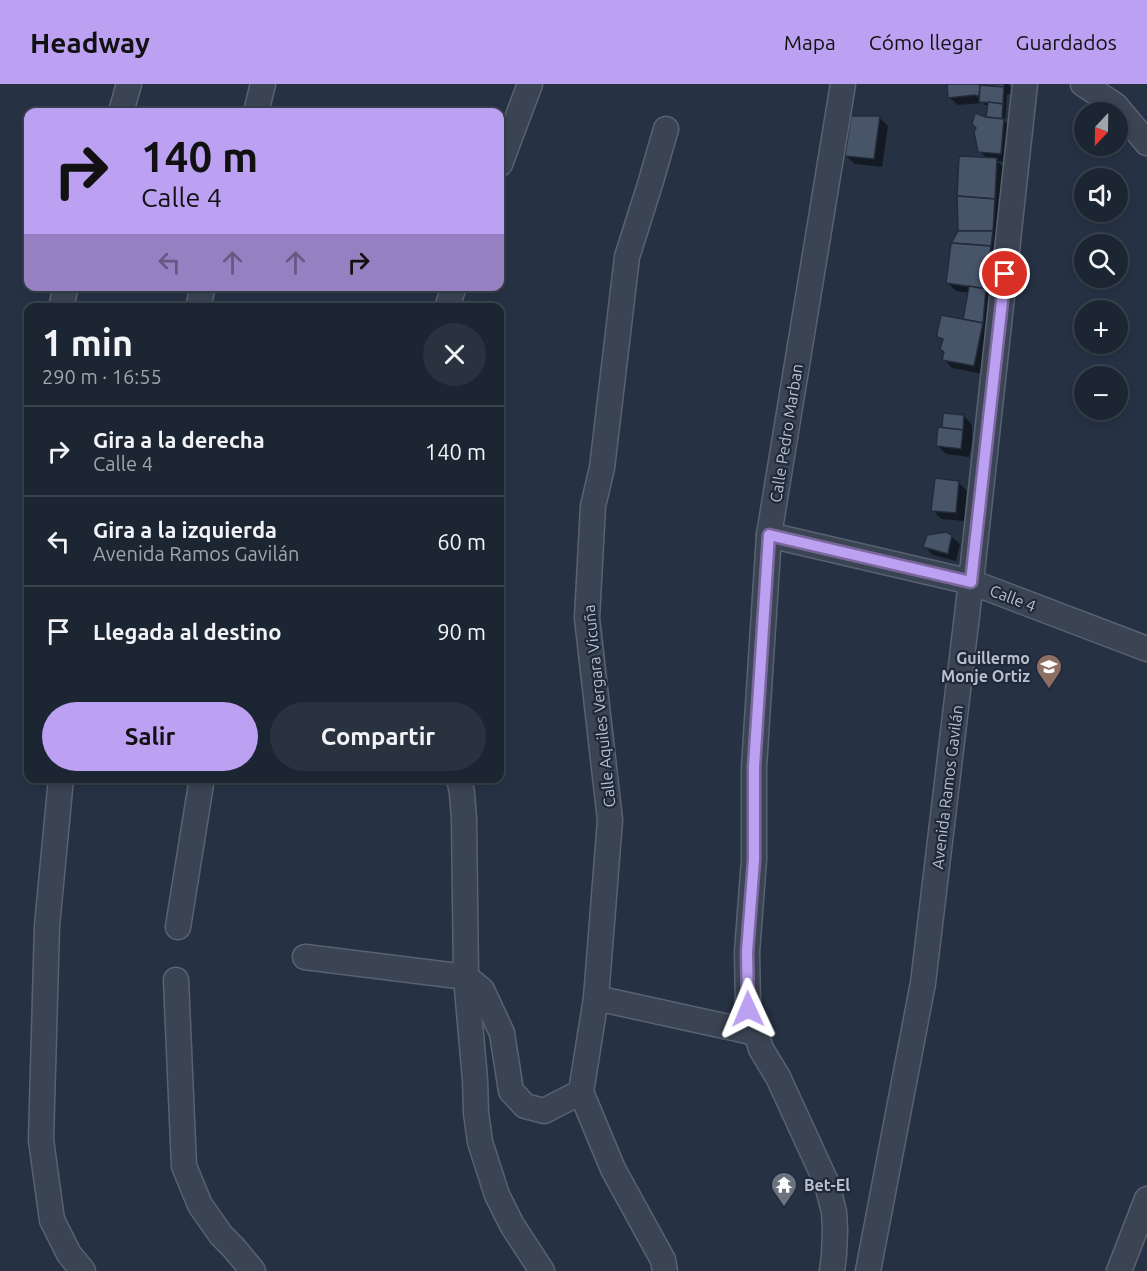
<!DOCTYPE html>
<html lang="es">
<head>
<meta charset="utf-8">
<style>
	:root { --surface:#1c2633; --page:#29323f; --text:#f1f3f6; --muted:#a0a5ac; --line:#3a434e; --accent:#bca0f2 }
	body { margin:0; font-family:Ubuntu,sans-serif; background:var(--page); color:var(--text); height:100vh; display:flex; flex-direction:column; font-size:22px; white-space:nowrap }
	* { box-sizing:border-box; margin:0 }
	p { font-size:20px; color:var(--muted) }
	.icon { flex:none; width:33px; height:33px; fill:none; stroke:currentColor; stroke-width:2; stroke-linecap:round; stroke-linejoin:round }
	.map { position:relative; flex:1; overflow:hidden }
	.details { position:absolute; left:24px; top:219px; width:480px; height:480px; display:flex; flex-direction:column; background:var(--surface); border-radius:12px; box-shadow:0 3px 9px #0003,0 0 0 2px var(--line) }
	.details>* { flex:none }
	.guide { position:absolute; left:24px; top:24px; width:480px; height:183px; border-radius:12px; box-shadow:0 3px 9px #0003,0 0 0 2px var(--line); background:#bca0f2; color:#111; overflow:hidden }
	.needle { width:39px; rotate:202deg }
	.buttons { position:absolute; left:1074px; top:18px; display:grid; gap:12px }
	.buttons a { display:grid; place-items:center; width:54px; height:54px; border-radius:50%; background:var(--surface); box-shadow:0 3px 9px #0003,0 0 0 2px var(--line); font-size:30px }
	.pin { position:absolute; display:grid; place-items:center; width:51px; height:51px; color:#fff; margin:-26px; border:3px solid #fff; border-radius:50%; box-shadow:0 2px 6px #0007 }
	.me { position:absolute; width:66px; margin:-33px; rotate:359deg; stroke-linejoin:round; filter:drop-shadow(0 0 4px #0008) }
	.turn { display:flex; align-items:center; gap:21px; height:126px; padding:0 18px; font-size:27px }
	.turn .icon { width:78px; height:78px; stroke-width:2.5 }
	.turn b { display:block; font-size:42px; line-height:51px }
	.lanes { display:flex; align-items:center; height:57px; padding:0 18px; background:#0003; justify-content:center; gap:30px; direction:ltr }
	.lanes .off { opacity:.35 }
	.round { display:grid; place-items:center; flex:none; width:63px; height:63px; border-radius:32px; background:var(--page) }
	.headline { display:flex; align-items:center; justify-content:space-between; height:102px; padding:0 18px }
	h1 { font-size:36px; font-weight:700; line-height:45px }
	.cta { display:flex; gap:12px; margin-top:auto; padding:12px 18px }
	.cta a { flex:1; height:69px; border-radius:36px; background:var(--accent); color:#111; font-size:24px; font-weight:700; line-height:69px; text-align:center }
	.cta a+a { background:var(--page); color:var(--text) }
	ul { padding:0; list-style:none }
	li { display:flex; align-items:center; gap:18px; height:90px; padding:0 18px; border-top:2px solid var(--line) }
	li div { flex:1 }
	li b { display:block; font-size:22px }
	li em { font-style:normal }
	header { display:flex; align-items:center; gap:36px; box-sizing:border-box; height:84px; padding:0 30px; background:var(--accent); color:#111 }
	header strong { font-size:28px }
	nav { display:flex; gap:33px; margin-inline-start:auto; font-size:21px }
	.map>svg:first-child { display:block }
	.shadow { fill:#0007 }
	.building { fill:#485468; stroke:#212b3b; stroke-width:1.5 }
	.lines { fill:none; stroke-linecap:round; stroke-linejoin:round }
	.street-casing { stroke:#596271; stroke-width:27 }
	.street { stroke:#3b4453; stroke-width:24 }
	.route-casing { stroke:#7a689d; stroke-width:15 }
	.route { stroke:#bca0f2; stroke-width:10 }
	.labels { text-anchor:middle; stroke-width:4.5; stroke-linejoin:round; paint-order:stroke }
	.street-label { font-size:16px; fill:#b8c0cd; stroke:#1f2939 }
	.poi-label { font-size:16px; font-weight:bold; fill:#b8c0cd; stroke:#1f2939; text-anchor:end }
</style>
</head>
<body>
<header>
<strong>Headway</strong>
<nav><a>Mapa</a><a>Cómo llegar</a><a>Guardados</a></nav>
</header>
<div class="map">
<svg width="1147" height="1187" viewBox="0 0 1147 1187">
	<rect width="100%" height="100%" fill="#263244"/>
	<g class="shadow">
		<path d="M 948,0 L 1008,0 L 1012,5 L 1012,10 L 1007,10 L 1005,38 L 1012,45 L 1009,78 L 997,77 L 1005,84 L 983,290 L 952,284 L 944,275 L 945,268 L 943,257 L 939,253 L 964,237 L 969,209 L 956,207 L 948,199 L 960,148 L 988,75 L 979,67 L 987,36 L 989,21 L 984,21 L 983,19 L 958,21 L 949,13 Z"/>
		<path d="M 880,34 L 888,42 L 882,83 L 855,80 L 846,72 Z"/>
		<path d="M 964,332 L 972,341 L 972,359 L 969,373 L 946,370 L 938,362 Z"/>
		<path d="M 959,399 L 967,407 L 964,437 L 941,435 L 933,426 Z"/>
		<path d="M 951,452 L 960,460 L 956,477 L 933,471 L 925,463 Z"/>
	</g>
	<g class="building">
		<path d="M 947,0 L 1004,0 L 1004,3 L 980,1 L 979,13 L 975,11 L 948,14 Z"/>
		<path d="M 980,1 L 1004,3 L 1003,20 L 979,18 Z"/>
		<path d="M 988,18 L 1003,20 L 1002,35 L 986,33 Z"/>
		<path d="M 975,29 L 986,33 L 1004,35 L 1001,70 L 978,68 L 974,48 L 976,44 L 972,40 Z"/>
		<path d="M 851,32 L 880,32 L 874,75 L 845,72 Z"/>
		<path d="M 959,72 L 997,74 L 995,115 L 957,112 Z"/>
		<path d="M 957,112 L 995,115 L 993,147 L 958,147 Z"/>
		<path d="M 958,147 L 993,147 L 991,162 L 951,159 Z"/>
		<path d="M 951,159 L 991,162 L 986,205 L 946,199 Z"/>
		<path d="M 969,202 L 986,205 L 983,239 L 963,235 Z"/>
		<path d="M 941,231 L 983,239 L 974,282 L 942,276 L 944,268 L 940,265 L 943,255 L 937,253 L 937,249 Z"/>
		<path d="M 943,329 L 964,331 L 963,346 L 942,344 Z"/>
		<path d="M 938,343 L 963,346 L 961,365 L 936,362 Z"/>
		<path d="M 935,394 L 959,397 L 956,429 L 931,427 Z"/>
		<path d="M 946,448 L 952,451 L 948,470 L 923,463 L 927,451 Z"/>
	</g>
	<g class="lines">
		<defs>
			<g id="street">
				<path d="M 1083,0 L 1115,21 L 1147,59"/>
				<path d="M 121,28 L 129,0"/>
				<path d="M 256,28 L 263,0"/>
				<path d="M 500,80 L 530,0"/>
				<path d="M 61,224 L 66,202"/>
				<path d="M 198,224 L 203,202"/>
				<path d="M 447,224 L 454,202"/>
				<path d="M 769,451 L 971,498 L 1147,565"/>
				<path d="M 61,694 L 47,842 L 41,1056 L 52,1136 L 69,1170 L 83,1187"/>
				<path d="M 459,694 L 462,709 L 464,735 L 466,893 L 475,996 L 476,1029 L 480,1058 L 497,1111 L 512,1141 L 542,1187"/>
				<path d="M 178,843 L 202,694"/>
				<path d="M 305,873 L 466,893 L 482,906 L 502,949 L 511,1007 L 525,1022 L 544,1027 L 581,1008"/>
				<path d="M 176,896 L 184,1082 L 200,1121 L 221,1151 L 233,1163 L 253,1187"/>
				<path d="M 596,914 L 756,949"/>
				<path d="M 665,1187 L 663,1176 L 613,1085 L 581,1008 L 596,914 L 610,736 L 587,534 L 593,422 L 602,384 L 627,173 L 651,97 L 666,45"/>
				<path d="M 832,1187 L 834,1171 L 835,1146 L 834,1128 L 827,1100 L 778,993 L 761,965 L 756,949 L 748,925 L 747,868 L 754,776 L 754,683 L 769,451 L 843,0"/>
				<path d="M 868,1187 L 923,899 L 971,498 L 1025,0"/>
				<path d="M 1119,1187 L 1147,1115"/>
			</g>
		</defs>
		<use href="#street" class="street-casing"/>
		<use href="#street" class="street"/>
	</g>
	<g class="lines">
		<defs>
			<path id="route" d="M 748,925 L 747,868 L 754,776 L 754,683 L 769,451 L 971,498 L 1005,190"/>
		</defs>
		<use href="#route" class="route-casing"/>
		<use href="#route" class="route"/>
	</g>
	<defs>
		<symbol id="school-pin" viewBox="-11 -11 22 30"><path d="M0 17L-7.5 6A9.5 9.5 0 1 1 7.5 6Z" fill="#8d6e63" stroke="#1f2939"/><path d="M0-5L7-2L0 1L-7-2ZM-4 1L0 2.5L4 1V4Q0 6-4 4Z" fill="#fff"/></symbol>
		<symbol id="temple-pin" viewBox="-11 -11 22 30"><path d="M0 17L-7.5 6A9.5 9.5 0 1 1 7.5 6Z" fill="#6b7280" stroke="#1f2939"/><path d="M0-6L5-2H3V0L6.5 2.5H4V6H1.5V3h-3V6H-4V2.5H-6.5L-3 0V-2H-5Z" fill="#fff"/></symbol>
	</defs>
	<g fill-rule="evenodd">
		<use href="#school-pin" x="1034" y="568" width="30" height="40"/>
		<use href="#temple-pin" x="769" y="1086" width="30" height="40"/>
	</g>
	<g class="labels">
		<g class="street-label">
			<text transform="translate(786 349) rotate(-81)" y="6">Calle Pedro Marban</text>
			<text transform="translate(1013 514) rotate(21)" y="6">Calle 4</text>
			<text transform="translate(599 622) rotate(-96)" y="6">Calle Aquiles Vergara Vicuña</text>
			<text transform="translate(947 703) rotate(-83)" y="6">Avenida Ramos Gavilán</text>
		</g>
		<g class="poi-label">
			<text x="1030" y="580">Guillermo<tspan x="1030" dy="18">Monje Ortiz</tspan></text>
			<text x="804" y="1107" text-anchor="start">Bet-El</text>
		</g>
	</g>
</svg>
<div class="buttons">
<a><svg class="needle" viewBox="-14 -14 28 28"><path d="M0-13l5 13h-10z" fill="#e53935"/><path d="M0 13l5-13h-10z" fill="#a0a5ac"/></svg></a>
<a><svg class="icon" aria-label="sound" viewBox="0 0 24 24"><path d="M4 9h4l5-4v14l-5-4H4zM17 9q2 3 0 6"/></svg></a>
<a><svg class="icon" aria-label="search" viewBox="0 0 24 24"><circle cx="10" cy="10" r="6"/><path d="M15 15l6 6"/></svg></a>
<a>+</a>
<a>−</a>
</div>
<div class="pin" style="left:1005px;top:190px;background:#d93025"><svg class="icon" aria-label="arrive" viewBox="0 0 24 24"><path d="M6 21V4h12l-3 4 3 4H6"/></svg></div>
<svg class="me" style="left:748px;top:925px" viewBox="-20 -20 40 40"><path d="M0-17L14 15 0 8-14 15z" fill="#bca0f2" stroke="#fff" stroke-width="4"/></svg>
<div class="guide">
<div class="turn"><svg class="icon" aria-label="right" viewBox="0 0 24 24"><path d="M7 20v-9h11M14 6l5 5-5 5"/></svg><div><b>140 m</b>Calle 4</div></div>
<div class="lanes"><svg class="icon off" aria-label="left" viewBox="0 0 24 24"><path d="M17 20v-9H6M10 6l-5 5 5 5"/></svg><svg class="icon off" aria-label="ahead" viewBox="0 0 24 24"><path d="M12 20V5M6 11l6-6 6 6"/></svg><svg class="icon off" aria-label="ahead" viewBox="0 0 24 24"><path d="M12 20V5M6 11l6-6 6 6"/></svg><svg class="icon" aria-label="right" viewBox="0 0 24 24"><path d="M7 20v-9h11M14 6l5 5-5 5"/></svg></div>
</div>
<section class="details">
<div class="headline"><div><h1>1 min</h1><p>290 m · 16:55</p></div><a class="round"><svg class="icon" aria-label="close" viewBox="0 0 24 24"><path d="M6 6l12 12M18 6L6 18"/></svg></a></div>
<ul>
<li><svg class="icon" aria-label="right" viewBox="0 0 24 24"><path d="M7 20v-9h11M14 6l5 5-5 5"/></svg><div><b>Gira a la derecha</b><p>Calle 4</p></div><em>140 m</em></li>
<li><svg class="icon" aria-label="left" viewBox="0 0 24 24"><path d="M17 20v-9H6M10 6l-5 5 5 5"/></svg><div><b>Gira a la izquierda</b><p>Avenida Ramos Gavilán</p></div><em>60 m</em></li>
<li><svg class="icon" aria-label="arrive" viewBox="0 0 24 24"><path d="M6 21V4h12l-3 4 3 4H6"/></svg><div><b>Llegada al destino</b></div><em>90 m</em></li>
</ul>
<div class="cta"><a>Salir</a><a>Compartir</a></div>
</section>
</div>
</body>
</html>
